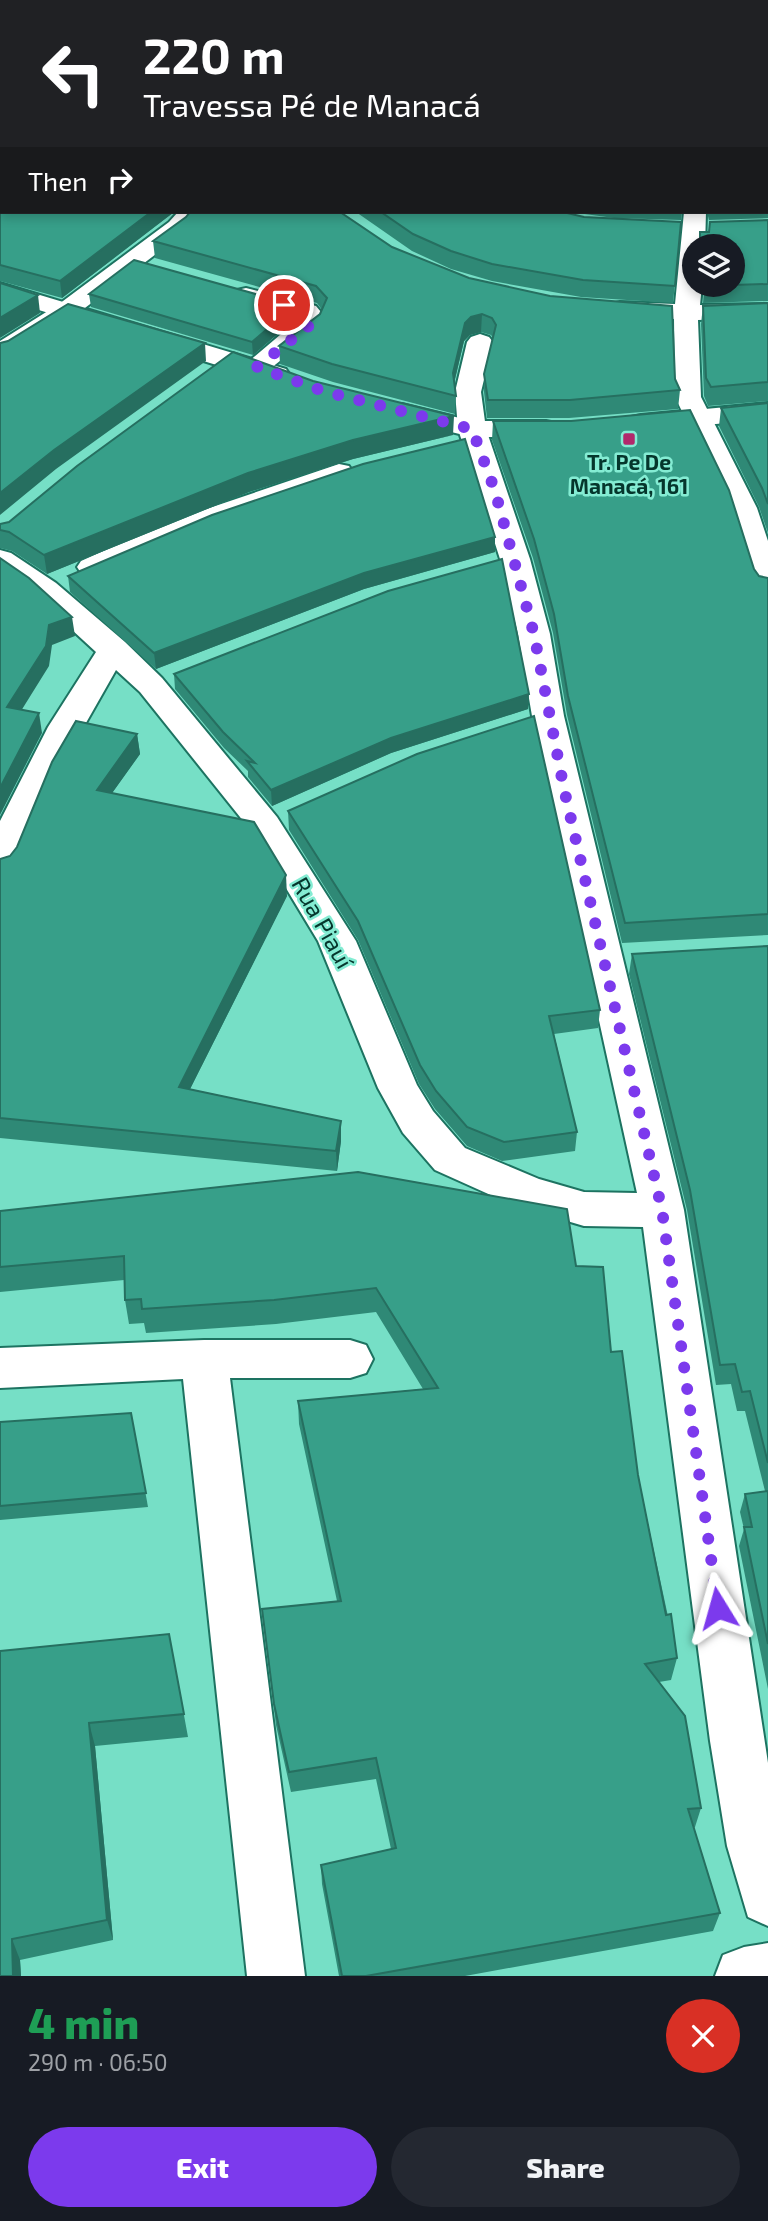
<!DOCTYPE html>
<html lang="en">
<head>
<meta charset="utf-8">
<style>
	:root { --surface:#171b24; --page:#242831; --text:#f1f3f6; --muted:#9ea1a6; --accent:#7c3aed }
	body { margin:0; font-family:"Exo 2",sans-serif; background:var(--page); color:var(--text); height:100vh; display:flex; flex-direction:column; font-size:26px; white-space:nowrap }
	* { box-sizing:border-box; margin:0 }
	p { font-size:23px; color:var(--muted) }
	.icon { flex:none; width:38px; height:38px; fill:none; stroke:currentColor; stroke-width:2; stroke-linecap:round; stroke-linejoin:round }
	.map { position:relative; height:1976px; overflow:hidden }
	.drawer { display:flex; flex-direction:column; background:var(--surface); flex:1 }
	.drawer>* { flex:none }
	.top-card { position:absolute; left:0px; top:0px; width:768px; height:214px; box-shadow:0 4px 10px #0003; background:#202124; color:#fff; overflow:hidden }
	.fabs { position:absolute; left:682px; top:234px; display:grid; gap:14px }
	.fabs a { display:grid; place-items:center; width:63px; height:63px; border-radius:50%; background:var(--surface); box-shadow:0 4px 10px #0003; font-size:35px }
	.pin { position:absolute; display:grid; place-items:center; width:60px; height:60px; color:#fff; margin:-30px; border:4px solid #fff; border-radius:50%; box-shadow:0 2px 7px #0007 }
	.me { position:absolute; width:77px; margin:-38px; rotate:352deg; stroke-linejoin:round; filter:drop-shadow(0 0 5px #0008) }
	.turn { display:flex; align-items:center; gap:24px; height:147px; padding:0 28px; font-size:32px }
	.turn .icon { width:91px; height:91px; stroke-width:2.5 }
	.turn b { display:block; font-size:49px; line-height:60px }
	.then { display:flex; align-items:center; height:66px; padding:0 28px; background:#0003; gap:14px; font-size:26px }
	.round { display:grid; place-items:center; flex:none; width:74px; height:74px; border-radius:37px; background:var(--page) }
	.overview { display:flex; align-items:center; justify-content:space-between; height:119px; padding:0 28px }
	h1 { font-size:42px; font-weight:800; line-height:52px; color:#1e9e55 }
	.action { display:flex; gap:14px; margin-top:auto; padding:14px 28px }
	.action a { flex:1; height:80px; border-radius:42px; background:var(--accent); color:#fff; font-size:28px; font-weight:800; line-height:80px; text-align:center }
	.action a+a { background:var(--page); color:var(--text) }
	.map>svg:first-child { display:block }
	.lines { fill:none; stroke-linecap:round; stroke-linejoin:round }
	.street-casing { stroke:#1d7361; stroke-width:4 }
	.secondary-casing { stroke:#1d7361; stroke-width:4 }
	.street { fill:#fff; fill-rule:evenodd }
	.secondary { fill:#fff; fill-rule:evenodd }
	.wall { fill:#2f8976 }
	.shaded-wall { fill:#266f60 }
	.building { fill:#379f89; stroke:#266f60; stroke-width:2 }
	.route { stroke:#7c3aed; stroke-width:12; stroke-dasharray:0 21.6 }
	.poi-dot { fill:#b1296b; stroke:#84ecd3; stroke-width:2.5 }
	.labels { text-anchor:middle; stroke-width:5; stroke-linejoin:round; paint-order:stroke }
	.far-poi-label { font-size:21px; font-weight:bold; fill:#05362c; stroke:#84ecd3 }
	.street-label { font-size:24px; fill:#05362c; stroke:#84ecd3 }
</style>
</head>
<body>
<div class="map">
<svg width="768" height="1976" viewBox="0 0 768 1976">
	<rect width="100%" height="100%" fill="#76dfc6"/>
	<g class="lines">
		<defs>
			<g id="street">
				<path d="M 178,212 L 201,212 L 185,232 L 77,314 L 9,357 L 0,360 L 0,341 L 59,304 L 169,222 Z"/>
				<path d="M 684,212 L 706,212 L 705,247 L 695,247 L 695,285 L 702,285 L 700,305 L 768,304 L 768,318 L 698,320 L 701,397 L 757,508 L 768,541 L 768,596 L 757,593 L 753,587 L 729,508 L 675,397 L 674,319 L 611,314 L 608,309 L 611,304 L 620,302 L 675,304 Z"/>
				<path d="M 246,288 L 316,306 L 325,317 L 319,330 L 266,372 L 248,372 L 244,367 L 248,362 L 300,318 L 237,300 L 234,295 L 237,290 Z"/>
				<path d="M 480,334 L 489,337 L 493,342 L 481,392 L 486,429 L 530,559 L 550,634 L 564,716 L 684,1210 L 768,1763 L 768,1926 L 748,1917 L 727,1846 L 710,1741 L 643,1227 L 584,1226 L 513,1205 L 435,1170 L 403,1133 L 378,1088 L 318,941 L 252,832 L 140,692 L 116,670 L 53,781 L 18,866 L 13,874 L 0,878 L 0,821 L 48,727 L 96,652 L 34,595 L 0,572 L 0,550 L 11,553 L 56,583 L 125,642 L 162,678 L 277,817 L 356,941 L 417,1085 L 433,1111 L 465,1148 L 539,1179 L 584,1192 L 637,1193 L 532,716 L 518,634 L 500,559 L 458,429 L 455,392 L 467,342 L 471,337 Z"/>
				<path d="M 339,464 L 349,466 L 353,472 L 349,478 L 188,534 L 103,573 L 92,576 L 81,573 L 77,567 L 81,561 L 168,522 Z"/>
				<path d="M 204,1340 L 350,1340 L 366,1345 L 373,1359 L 366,1373 L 350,1378 L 230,1378 L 305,1976 L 247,1976 L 183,1379 L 0,1388 L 0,1348 Z"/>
				<path d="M 768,1943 L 768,1976 L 715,1976 L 723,1955 L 744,1947 Z"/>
			</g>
			<g id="secondary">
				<path d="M 0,283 L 286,369 L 290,375 L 286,381 L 268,381 L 0,298 Z"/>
				<path d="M 768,403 L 768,419 L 641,431 L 631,429 L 628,423 L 631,417 L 641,415 Z"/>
				<path d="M 402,404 L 472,421 L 546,421 L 556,423 L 560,429 L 556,435 L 546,437 L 472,437 L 393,418 L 389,412 L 393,406 Z"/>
			</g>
		</defs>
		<use href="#street" class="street-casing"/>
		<use href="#secondary" class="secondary-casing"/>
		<use href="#street" class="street"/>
		<use href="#secondary" class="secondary"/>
	</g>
	<g class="wall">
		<path d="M 0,0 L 768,0 L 768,218 L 709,220 L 707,212 L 766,212 L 766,2 L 2,2 L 2,212 L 174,212 L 62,298 L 0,281 Z"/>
		<path d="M 356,212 L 563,212 L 584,217 L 614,218 L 570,212 L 682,212 L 681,220 L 615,218 L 681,222 L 673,303 L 581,297 L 492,281 L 451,269 L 412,251 Z"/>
		<path d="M 186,217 L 392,247 L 675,379 L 680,390 L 678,409 L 569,418 L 487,418 L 484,392 L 484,374 L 493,338 L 491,335 L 481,332 L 470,335 L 464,341 L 454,384 L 456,396 L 455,414 L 333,382 L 280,364 L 279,346 L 320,314 L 322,310 L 317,303 L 155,258 L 153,241 Z"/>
		<path d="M 768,220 L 768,301 L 703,303 L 705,285 L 733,247 L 698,247 L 700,232 L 709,232 Z"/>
		<path d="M 89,294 L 295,305 L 296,318 L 253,355 L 91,307 Z"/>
		<path d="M 768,303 L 768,401 L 708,406 L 704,396 L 701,324 L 703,306 Z"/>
		<path d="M 768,403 L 768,533 L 759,507 L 719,426 L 721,408 Z"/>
		<path d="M 493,421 L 754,569 L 759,576 L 768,578 L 768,935 L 622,943 L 567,715 L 553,633 L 533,558 L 492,440 Z"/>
		<path d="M 453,435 L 353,459 L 249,492 L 47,574 L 12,551 L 0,548 L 0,524 Z"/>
		<path d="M 495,552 L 364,589 L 156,669 L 70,592 L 68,576 Z"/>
		<path d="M 174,674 L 528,709 L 391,753 L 272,806 L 248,777 L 248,771 L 224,748 L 175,689 Z"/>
		<path d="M 137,734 L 140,754 L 112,793 L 287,896 L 190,1089 L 341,1121 L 341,1141 L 337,1171 L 0,1138 L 0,859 L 10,856 Z"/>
		<path d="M 288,811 L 600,1010 L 598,1028 L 554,1034 L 577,1132 L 575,1151 L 502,1161 L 467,1146 L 435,1109 L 419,1084 L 358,940 L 289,830 Z"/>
		<path d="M 768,946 L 768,1689 L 739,1546 L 744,1529 L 740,1512 L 745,1494 L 765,1491 L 745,1411 L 737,1411 L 731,1384 L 716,1385 L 687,1210 L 629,974 L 632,954 Z"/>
		<path d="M 0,1211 L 576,1266 L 611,1352 L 677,1658 L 671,1680 L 659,1682 L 701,1808 L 695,1827 L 694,1828 L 720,1913 L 713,1931 L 465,1976 L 339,1976 L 322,1884 L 321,1865 L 391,1849 L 376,1779 L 291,1792 L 276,1725 L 262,1609 L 337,1601 L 299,1424 L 298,1401 L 423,1389 L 376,1312 L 276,1324 L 146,1333 L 144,1323 L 129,1324 L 125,1300 L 124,1280 L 0,1292 Z"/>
		<path d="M 131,1413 L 148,1507 L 0,1520 L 0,1422 Z"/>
		<path d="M 169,1634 L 188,1737 L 95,1746 L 113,1940 L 20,1960 L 21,1976 L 0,1976 L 0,1651 Z"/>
	</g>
	<g class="shaded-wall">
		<path d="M 151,212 L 174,212 L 62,298 L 60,281 Z"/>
		<path d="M 38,295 L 40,313 L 0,338 L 0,318 Z"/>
		<path d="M 295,305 L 296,318 L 253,355 L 252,342 Z"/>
		<path d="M 482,314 L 481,332 L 470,335 L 464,341 L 452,391 L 453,373 L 465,323 L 471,317 Z"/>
		<path d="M 205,343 L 206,361 L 56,469 L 0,515 L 0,493 L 54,450 Z"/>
		<path d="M 454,416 L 453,435 L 353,459 L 249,492 L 47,574 L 44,555 L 248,473 L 353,440 Z"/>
		<path d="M 495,537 L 495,552 L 364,589 L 156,669 L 154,653 L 364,573 Z"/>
		<path d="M 72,617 L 75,636 L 52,645 L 49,666 L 11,727 L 7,707 L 49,625 Z"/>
		<path d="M 529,694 L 528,709 L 391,753 L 272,806 L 271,790 L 391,738 Z"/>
		<path d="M 39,713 L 42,733 L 0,815 L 0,788 Z"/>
		<path d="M 137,734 L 140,754 L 100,810 L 97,790 Z"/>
		<path d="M 286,875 L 287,896 L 181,1107 L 179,1087 Z"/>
		<path d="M 341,1121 L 341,1141 L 337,1171 L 336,1151 Z"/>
		<path d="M 89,1723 L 95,1746 L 113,1940 L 107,1920 Z"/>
		<path d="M 12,1939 L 20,1960 L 21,1976 L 13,1976 Z"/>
	</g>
	<g class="building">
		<path d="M 0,0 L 768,0 L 768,11 L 766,12 L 766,2 L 2,2 L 2,66 L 0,66 Z"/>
		<path d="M 766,18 L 768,26 L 768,67 L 766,67 Z"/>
		<path d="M 2,67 L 2,187 L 2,184 L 0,184 L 0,81 Z"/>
		<path d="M 766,74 L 768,83 L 768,131 L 766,132 Z"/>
		<path d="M 766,136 L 768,145 L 768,201 L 766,201 Z"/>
		<path d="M 2,200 L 2,212 L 151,212 L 60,281 L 0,265 L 0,201 Z"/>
		<path d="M 190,212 L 340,212 L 392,247 L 469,278 L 550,296 L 672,306 L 675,379 L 680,390 L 570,400 L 488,400 L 484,374 L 496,325 L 492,318 L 482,314 L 471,317 L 465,323 L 453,373 L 456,396 L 332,364 L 279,346 L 320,314 L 327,298 L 316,286 L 153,241 L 186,217 Z"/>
		<path d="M 381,212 L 563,212 L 584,217 L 681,222 L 675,286 L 583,280 L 492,264 L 451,251 L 413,234 Z"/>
		<path d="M 768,220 L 768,284 L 733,285 L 733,247 L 700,247 L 700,232 L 709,232 L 710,222 Z"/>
		<path d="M 134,260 L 295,305 L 252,342 L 89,294 Z"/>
		<path d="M 0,283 L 38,295 L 0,318 Z"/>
		<path d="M 768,303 L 768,382 L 711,387 L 706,378 L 703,306 Z"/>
		<path d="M 68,304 L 205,343 L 54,450 L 0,493 L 0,343 L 8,341 Z"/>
		<path d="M 233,352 L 313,381 L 454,416 L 353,440 L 248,473 L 44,555 L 9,532 L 0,530 L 0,524 L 9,522 L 77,466 Z"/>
		<path d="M 768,403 L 768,504 L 762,488 L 721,408 Z"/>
		<path d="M 690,410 L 729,490 L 754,569 L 759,576 L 768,578 L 768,914 L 625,923 L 568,696 L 554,614 L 534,539 L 493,421 L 571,421 Z"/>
		<path d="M 465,439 L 495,537 L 364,573 L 154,653 L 68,576 L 212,515 L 363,464 Z"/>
		<path d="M 0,558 L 29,578 L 72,617 L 49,625 L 46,646 L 7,707 L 39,713 L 0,788 Z"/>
		<path d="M 502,559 L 529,694 L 391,738 L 271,790 L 247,761 L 255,763 L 223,732 L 174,674 L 388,591 Z"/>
		<path d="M 534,716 L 600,1010 L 549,1016 L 577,1132 L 504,1142 L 467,1127 L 436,1091 L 420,1065 L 358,921 L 288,811 L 417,754 Z"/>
		<path d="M 76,721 L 137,734 L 97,790 L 254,822 L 286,875 L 179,1087 L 341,1121 L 336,1151 L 0,1118 L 0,859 L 10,856 L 17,847 L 52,762 Z"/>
		<path d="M 768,946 L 768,1463 L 750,1391 L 742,1392 L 735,1364 L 720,1365 L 690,1190 L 632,954 Z"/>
		<path d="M 358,1172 L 567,1209 L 576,1266 L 603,1267 L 611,1352 L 622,1351 L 638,1475 L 666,1615 L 671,1614 L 677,1658 L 645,1664 L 685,1716 L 701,1808 L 688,1809 L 720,1913 L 366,1976 L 342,1976 L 321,1865 L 396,1848 L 376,1758 L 289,1772 L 274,1704 L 262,1609 L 341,1601 L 298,1401 L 438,1388 L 376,1288 L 274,1300 L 142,1309 L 141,1299 L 125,1300 L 124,1256 L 0,1267 L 0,1211 Z"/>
		<path d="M 131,1413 L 146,1493 L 0,1506 L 0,1422 Z"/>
		<path d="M 768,1491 L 768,1644 L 744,1527 L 752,1527 L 745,1494 Z"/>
		<path d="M 169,1634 L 184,1714 L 89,1723 L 107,1920 L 12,1939 L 13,1976 L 0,1976 L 0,1651 Z"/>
	</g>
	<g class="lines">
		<path class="route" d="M 284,305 L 307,311 L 313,317 L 310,325 L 257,367 L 323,391 L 472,429 L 495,491 L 534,634 L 564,789 L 662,1210 L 718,1608"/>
	</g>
	<rect class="poi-dot" x="622" y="432" width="14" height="14" rx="3.5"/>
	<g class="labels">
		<g class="far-poi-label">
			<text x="629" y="470">Tr. Pe De<tspan x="629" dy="24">Manacá, 161</tspan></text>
		</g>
		<g class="street-label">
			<text transform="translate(322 923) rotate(61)" y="8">Rua Piauí</text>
		</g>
	</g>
</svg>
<div class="fabs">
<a><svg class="icon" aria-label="layers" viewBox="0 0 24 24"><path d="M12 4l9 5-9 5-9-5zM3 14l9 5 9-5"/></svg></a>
</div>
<div class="pin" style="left:284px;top:305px;background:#d93025"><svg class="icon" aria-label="arrive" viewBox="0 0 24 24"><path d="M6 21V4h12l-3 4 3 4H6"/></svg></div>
<svg class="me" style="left:718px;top:1608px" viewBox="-20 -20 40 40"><path d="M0-17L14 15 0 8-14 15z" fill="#7c3aed" stroke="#fff" stroke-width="4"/></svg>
<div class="top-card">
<div class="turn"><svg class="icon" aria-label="left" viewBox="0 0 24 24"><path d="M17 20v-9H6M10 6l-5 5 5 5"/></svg><div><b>220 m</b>Travessa Pé de Manacá</div></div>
<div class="then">Then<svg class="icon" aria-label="right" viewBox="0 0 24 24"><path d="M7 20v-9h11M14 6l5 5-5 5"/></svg></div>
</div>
</div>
<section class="drawer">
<div class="overview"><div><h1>4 min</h1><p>290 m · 06:50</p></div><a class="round" style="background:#d93025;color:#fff"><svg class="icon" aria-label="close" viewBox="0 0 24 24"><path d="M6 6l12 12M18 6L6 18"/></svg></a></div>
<div class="action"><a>Exit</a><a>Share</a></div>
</section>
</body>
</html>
